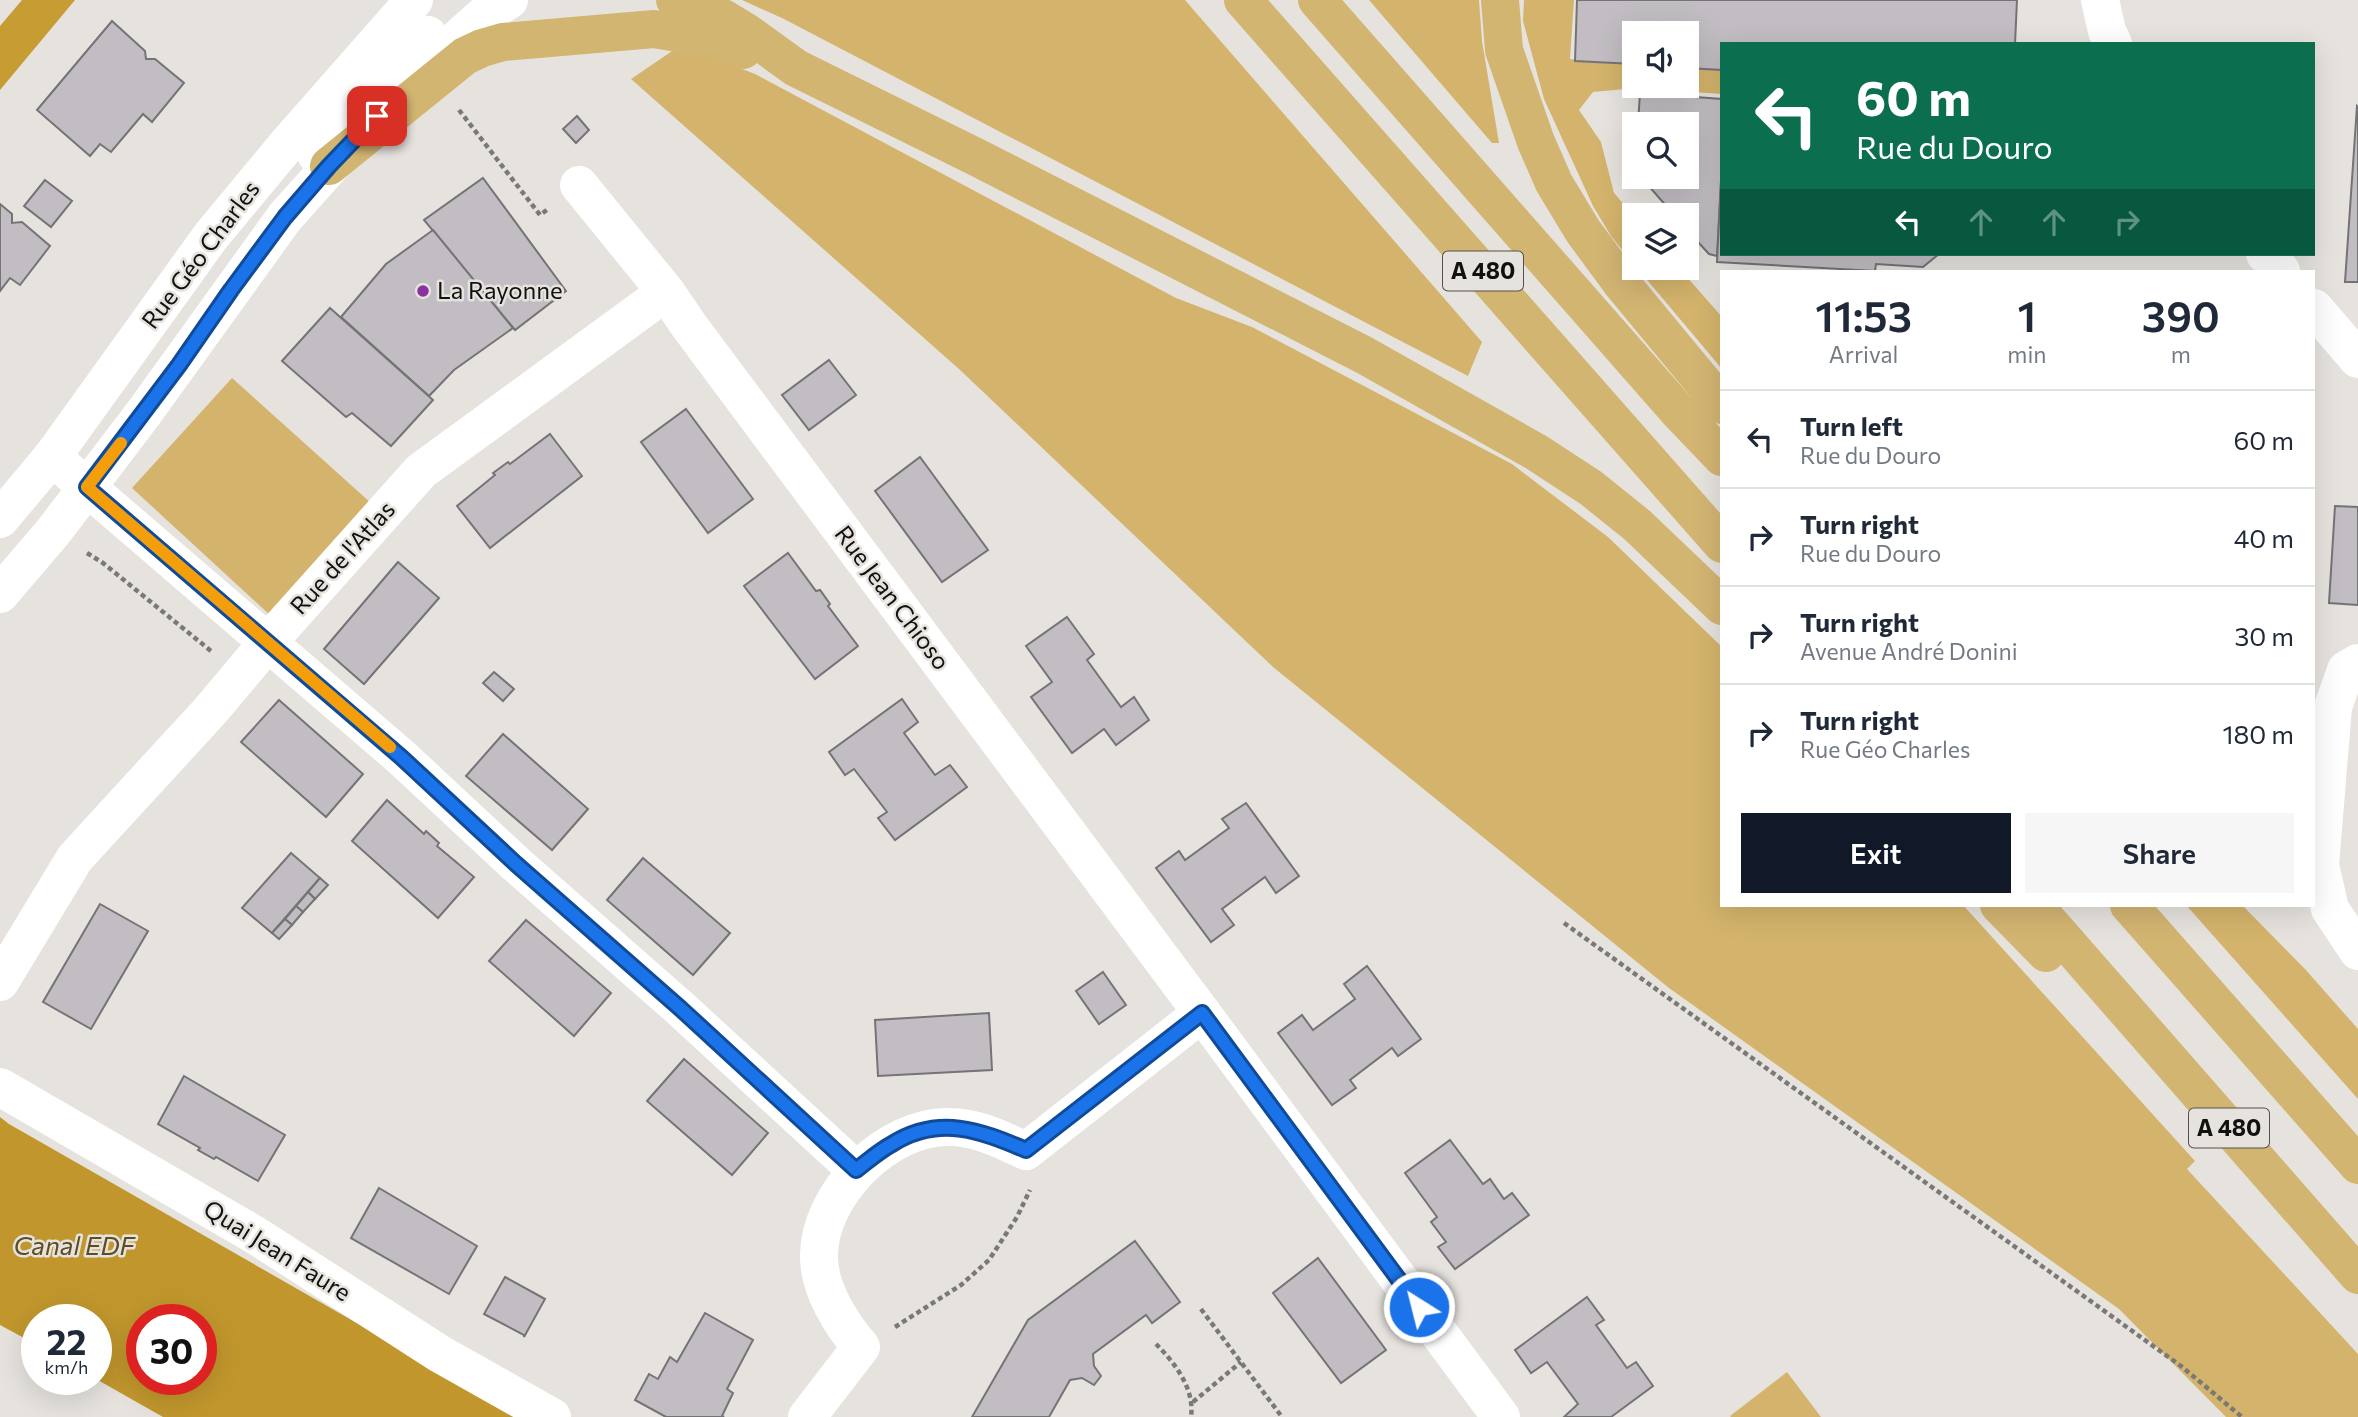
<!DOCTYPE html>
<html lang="en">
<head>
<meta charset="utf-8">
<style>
	:root { --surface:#fff; --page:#f6f6f7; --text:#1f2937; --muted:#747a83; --line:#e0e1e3; --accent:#111827 }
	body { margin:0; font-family:Commissioner,sans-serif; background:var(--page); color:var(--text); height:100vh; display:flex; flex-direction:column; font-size:26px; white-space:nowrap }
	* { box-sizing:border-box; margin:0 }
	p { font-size:23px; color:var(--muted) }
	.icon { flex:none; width:38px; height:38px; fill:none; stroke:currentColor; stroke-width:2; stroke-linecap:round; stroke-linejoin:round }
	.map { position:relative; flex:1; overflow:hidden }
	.panel { position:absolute; left:1720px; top:270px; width:595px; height:637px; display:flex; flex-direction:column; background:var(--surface); border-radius:0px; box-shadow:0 7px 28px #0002 }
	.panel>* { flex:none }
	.banner { position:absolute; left:1720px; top:42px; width:595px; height:214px; border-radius:0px; box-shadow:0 7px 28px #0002; background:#0b6e4f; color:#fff; overflow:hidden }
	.controls { position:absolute; left:1622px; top:21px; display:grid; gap:14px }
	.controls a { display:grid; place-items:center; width:77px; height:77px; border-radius:0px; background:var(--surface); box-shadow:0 7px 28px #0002; font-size:35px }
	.speed { position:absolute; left:21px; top:1304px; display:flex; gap:14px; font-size:35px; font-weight:700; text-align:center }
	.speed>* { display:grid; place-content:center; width:91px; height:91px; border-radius:50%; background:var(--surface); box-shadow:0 7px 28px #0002; line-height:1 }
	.speed small { font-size:18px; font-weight:400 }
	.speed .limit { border:10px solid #d22; background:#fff; color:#111 }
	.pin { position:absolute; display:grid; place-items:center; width:60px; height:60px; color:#fff; margin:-30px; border-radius:14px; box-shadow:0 4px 10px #0006 }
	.me { position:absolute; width:77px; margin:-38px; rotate:324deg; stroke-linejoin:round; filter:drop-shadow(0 0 5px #0008) }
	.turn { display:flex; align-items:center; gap:24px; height:147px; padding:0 21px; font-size:32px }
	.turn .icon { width:91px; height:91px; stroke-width:2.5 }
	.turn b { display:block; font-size:49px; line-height:60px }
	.lanes { display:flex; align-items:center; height:66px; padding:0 21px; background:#0003; justify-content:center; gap:35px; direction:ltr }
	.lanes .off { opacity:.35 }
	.eta { display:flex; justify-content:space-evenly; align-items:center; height:119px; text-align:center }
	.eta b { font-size:42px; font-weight:600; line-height:49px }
	.primary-button { display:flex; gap:14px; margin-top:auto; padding:14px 21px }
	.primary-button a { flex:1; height:80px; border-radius:0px; background:var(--accent); color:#fff; font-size:28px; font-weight:600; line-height:80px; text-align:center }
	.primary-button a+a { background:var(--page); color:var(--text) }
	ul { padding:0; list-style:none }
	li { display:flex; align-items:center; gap:21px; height:98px; padding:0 21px; border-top:2px solid var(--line) }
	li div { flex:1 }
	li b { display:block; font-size:26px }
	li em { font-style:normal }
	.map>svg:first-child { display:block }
	.green { fill:#d4b46c }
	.forest { fill:#c69c33 }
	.water { fill:#c1972d; fill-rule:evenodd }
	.building { fill:#c1bdc2; stroke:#767377; stroke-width:2 }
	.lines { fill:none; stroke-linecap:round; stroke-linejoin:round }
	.path { stroke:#7b7975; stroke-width:4.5; stroke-dasharray:5 3.5; stroke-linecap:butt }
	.minor { stroke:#fff; stroke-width:38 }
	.highway { stroke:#d3b572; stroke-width:38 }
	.route-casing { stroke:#114b97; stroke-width:18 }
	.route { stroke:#1a73e8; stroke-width:12 }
	.slow { stroke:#f59e0b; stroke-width:12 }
	.poi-dot { fill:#8933a1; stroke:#e6e3de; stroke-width:2.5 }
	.labels { text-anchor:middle; stroke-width:5; stroke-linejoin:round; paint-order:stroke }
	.shield { fill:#e6e3de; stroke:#52504d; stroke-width:2 }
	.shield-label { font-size:23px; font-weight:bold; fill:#12110f }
	.street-label { font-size:24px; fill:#12110f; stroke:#e6e3de }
	.poi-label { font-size:24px; fill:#12110f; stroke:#e6e3de; text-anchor:start }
	.water-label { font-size:26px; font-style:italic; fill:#5e4c23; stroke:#e6e3de }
</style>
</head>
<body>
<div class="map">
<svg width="2358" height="1417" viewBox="0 0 2358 1417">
	<rect width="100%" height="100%" fill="#e6e3de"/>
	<g class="green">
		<path d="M 742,0 L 1185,0 L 1482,342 L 1468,376 L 784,19 Z"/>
		<path d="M 1369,0 L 1479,0 L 1482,41 L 1499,143 L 1492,143 Z"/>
		<path d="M 1524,0 L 1574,0 L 1570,59 L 1634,63 L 1634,86 L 1687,86 L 1687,67 L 1722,69 L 1722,94 L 1636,88 L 1593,92 L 1579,110 L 1601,142 L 1614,193 L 1634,216 L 1634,265 L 1611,236 L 1593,206 L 1544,99 L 1523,21 Z"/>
		<path d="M 681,45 L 755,74 L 1176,298 L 1252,327 L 1512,464 L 1608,537 L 1722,647 L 1722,905 L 1963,905 L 2195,1161 L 2187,1169 L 2358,1354 L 2358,1417 L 2226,1417 L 2119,1309 L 1669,988 L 1273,667 L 959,369 L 631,79 Z"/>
		<path d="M 1637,268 L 1679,268 L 1722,317 L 1722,369 Z"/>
		<path d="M 232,378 L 371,503 L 271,616 L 132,488 Z"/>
		<path d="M 2186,905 L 2242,905 L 2305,969 L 2358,1029 L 2358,1099 Z"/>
		<path d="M 1787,1372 L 1821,1417 L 1731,1417 L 1730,1416 Z"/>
	</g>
	<path class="forest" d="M 22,0 L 75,0 L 0,90 L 0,26 Z"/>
	<path class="water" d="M 0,1117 L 9,1124 L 521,1417 L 163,1417 L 96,1379 L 96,1320 L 37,1320 L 37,1345 L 0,1325 ZM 142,1320 L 201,1320 L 201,1379 L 142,1379 Z"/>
	<g class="building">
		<path d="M 1577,0 L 2017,0 L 2015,44 L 1722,44 L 1722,70 L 1687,68 L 1687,33 L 1634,33 L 1634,64 L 1575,61 Z"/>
		<path d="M 112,21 L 145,51 L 146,59 L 155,59 L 184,83 L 152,122 L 143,114 L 111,152 L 100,144 L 90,156 L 37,110 Z"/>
		<path d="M 1640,93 L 1722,99 L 1722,162 L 1717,256 L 1709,254 L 1687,230 L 1687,215 L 1674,215 L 1641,177 L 1687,177 L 1687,124 L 1638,124 Z"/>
		<path d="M 2357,106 L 2358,107 L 2358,282 L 2345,282 Z"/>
		<path d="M 577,116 L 589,130 L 576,143 L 563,129 Z"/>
		<path d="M 1722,162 L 1722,254 L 1939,254 L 1923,267 L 1876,264 L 1875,271 L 1717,262 Z"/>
		<path d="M 483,178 L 566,291 L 515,330 L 424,220 Z"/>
		<path d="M 45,180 L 72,201 L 51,227 L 24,206 Z"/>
		<path d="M 0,204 L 12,214 L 12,223 L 22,222 L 50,246 L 20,285 L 10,278 L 0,291 Z"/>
		<path d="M 433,230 L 513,328 L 454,370 L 429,396 L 341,317 L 386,264 Z"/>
		<path d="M 330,308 L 433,400 L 391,446 L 352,413 L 346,417 L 282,361 Z"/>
		<path d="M 829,360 L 856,395 L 809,430 L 782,395 Z"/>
		<path d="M 686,409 L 753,499 L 708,533 L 641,442 Z"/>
		<path d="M 550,434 L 582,476 L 490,548 L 457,506 L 495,475 L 493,473 L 508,462 L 510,464 Z"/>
		<path d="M 920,457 L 988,550 L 942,582 L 875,491 Z"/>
		<path d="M 2335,506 L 2358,507 L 2358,605 L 2329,603 Z"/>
		<path d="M 788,553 L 816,591 L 820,590 L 830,604 L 828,606 L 858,646 L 815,679 L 744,586 Z"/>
		<path d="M 398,562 L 439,598 L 364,684 L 324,649 Z"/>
		<path d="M 1067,617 L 1094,654 L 1087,660 L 1121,707 L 1134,697 L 1149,720 L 1116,745 L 1104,729 L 1072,753 L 1031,697 L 1052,682 L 1026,646 Z"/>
		<path d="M 494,672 L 514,689 L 503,701 L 483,683 Z"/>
		<path d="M 902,699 L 918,722 L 904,733 L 935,775 L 950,765 L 967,787 L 895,840 L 878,818 L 887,812 L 854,769 L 845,775 L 829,752 Z"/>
		<path d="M 279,700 L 363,774 L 326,817 L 241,742 Z"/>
		<path d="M 503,734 L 588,809 L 552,850 L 466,776 Z"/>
		<path d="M 387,800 L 424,834 L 426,831 L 439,843 L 437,846 L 474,877 L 438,918 L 352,841 Z"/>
		<path d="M 1246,803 L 1299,876 L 1276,893 L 1265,877 L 1222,909 L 1234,925 L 1211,942 L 1156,868 L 1179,851 L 1185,860 L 1229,828 L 1222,819 Z"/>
		<path d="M 291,853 L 320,878 L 272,933 L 242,908 Z"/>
		<path d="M 643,858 L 730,933 L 693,975 L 607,900 Z"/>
		<path d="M 320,878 L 328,885 L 315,899 L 308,892 Z"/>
		<path d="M 308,892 L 315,899 L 303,912 L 296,906 Z"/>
		<path d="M 100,904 L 148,931 L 91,1029 L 43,1002 Z"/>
		<path d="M 296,906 L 303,912 L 292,925 L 285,919 Z"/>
		<path d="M 285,919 L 292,925 L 279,939 L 272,933 Z"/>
		<path d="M 526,920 L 611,993 L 574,1036 L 489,961 Z"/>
		<path d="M 1367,966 L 1421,1039 L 1398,1056 L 1392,1048 L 1350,1080 L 1356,1088 L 1332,1105 L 1278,1033 L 1302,1015 L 1313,1030 L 1355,999 L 1344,984 Z"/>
		<path d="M 1103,972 L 1126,1005 L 1099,1024 L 1076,991 Z"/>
		<path d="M 989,1013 L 992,1070 L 878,1076 L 875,1020 Z"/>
		<path d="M 684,1059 L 768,1133 L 732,1175 L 647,1101 Z"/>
		<path d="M 184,1076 L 285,1135 L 258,1181 L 216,1157 L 214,1159 L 198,1150 L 200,1148 L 158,1124 Z"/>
		<path d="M 1450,1140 L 1483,1184 L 1490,1179 L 1504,1199 L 1512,1193 L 1529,1215 L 1455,1269 L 1438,1247 L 1446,1242 L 1431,1222 L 1437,1217 L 1405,1173 Z"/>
		<path d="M 379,1188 L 477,1246 L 449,1294 L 351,1238 Z"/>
		<path d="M 1135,1241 L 1180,1302 L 1152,1323 L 1146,1315 L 1093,1354 L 1094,1366 L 1101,1376 L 1094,1385 L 1082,1378 L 1070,1380 L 1049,1417 L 972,1417 L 1028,1320 Z"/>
		<path d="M 1318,1258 L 1386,1350 L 1341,1383 L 1273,1293 Z"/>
		<path d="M 505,1277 L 545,1299 L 524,1337 L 524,1335 L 484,1314 Z"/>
		<path d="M 1587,1297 L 1604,1320 L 1596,1325 L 1627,1368 L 1636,1362 L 1653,1386 L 1611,1417 L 1564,1417 L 1578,1404 L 1547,1362 L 1531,1373 L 1515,1350 Z"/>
		<path d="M 705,1313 L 753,1340 L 727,1389 L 733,1393 L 722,1416 L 724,1417 L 666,1417 L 635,1400 L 649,1374 L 658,1379 L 670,1357 L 677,1362 Z"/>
	</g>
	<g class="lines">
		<g class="path">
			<path d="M 459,110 L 540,215 L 548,209"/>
			<path d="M 87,553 L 103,563 L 211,651"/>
			<path d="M 1564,923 L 2181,1366 L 2242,1417"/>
			<path d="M 1201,1309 L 1282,1417"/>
			<path d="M 895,1327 L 961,1285 L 989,1260 L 1017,1217 L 1030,1190"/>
			<path d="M 1156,1344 C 1175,1363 1195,1389 1191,1417"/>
			<path d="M 1193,1402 L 1241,1362"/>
		</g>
		<g class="minor">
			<path d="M 2100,0 L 2107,31 L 2113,44"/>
			<path d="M 417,75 L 483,16 L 509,0"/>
			<path d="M 316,154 L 356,107 L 428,35"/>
			<path d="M 579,185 L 666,292 L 690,327 L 1202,1013 L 1501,1417"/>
			<path d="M 2265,254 L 2281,271"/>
			<path d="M 2314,308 L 2358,359"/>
			<path d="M 52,457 L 401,757 L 516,864 L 681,1009 L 856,1170"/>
			<path d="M 0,519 L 52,457 L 211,236 L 289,142 L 414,0"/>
			<path d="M 0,594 L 53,532 L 143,414 L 285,217 L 353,141"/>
			<path d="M 2358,663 L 2346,670 L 2333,707 L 2320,865 L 2330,909 L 2358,951"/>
			<path d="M 0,982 L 75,858 L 210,711 L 269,641 L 421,471 L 666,292"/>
			<path d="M 0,1087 L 255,1235 L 440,1354 L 552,1417"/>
			<path d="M 807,1417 L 861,1347 C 841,1324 819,1289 819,1257 C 818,1195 887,1125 950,1127 C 977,1127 1002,1140 1026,1151 L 1202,1013"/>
		</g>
		<g class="highway">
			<path d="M 675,0 L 723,18 L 746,32 L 796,68 L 976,157 L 1364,355 L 1536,452 L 1591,488 L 1637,525 L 1722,606"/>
			<path d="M 1243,0 L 1722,544"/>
			<path d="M 1317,0 L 1677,410 L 1722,457"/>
			<path d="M 1500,0 L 1504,50 L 1536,142 L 1554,183 L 1583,231 L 1622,284 L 1722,405"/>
			<path d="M 329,166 L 465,56 L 482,48 L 503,42 L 654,29 L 707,38 L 743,50"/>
			<path d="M 1999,905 L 2046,953"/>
			<path d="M 2034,905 L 2358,1275"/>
			<path d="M 2129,905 L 2358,1165"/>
		</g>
	</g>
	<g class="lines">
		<defs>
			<path id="route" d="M 377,116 L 329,166 L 285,217 L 231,290 L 179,365 L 87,487 L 401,757 L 516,864 L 681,1009 L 856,1170 C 868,1161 879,1151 892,1144 C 939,1115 979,1130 1026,1150 L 1202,1013 L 1419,1307"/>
		</defs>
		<use href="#route" class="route-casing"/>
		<use href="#route" class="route"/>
		<path class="slow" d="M 121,443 L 87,487 L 390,747"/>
	</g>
	<circle class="poi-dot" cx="423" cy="291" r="7"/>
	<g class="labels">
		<g class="shield">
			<rect x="1443" y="251.5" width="80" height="39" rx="5"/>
			<rect x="2189" y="1108.5" width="80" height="39" rx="5"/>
		</g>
		<g class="shield-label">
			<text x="1483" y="279">A 480</text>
			<text x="2229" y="1136">A 480</text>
		</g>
		<g class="street-label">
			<text transform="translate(201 255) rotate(-53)" y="8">Rue Géo Charles</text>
			<text transform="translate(343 558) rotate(-48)" y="8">Rue de l'Atlas</text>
			<text transform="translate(892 598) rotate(53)" y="8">Rue Jean Chioso</text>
			<text transform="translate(277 1251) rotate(32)" y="8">Quai Jean Faure</text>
		</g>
		<g class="poi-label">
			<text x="437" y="299">La Rayonne</text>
		</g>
		<g class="water-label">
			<text x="74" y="1255">Canal EDF</text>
		</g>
	</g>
</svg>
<div class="controls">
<a><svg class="icon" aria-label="sound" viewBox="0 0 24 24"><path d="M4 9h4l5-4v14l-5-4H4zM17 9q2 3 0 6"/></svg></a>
<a><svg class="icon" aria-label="search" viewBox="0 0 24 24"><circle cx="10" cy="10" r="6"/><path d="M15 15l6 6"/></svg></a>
<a><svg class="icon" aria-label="layers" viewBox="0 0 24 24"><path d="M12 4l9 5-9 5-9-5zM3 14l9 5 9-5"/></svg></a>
</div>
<div class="speed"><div>22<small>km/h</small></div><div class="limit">30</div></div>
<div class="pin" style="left:377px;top:116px;background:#d93025"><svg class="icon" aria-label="arrive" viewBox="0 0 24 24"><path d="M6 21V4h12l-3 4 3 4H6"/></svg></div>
<svg class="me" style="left:1419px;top:1307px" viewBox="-20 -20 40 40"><circle r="17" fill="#1a73e8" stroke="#fff" stroke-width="3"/><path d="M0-11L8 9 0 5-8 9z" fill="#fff"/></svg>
<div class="banner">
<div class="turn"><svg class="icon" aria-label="left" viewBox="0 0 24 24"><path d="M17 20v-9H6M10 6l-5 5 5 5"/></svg><div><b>60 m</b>Rue du Douro</div></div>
<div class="lanes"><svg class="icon" aria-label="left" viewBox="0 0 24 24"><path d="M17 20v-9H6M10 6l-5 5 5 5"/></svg><svg class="icon off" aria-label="ahead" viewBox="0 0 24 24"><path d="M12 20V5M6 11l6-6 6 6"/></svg><svg class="icon off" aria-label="ahead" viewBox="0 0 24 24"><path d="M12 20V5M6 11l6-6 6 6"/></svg><svg class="icon off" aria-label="right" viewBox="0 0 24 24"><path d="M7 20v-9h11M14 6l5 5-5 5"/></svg></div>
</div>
<section class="panel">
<div class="eta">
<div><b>11:53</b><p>Arrival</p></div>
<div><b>1</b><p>min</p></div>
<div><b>390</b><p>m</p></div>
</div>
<ul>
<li><svg class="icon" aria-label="left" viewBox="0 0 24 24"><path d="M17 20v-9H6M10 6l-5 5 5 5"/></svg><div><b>Turn left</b><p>Rue du Douro</p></div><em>60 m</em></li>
<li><svg class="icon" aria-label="right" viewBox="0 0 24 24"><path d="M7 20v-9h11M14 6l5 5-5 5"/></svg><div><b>Turn right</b><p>Rue du Douro</p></div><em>40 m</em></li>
<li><svg class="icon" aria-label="right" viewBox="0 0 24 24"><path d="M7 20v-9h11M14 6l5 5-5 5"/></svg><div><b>Turn right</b><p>Avenue André Donini</p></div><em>30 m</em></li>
<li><svg class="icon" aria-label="right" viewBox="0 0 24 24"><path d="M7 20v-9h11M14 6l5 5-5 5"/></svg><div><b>Turn right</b><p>Rue Géo Charles</p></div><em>180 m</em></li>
</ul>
<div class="primary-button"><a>Exit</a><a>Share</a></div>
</section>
</div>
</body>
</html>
